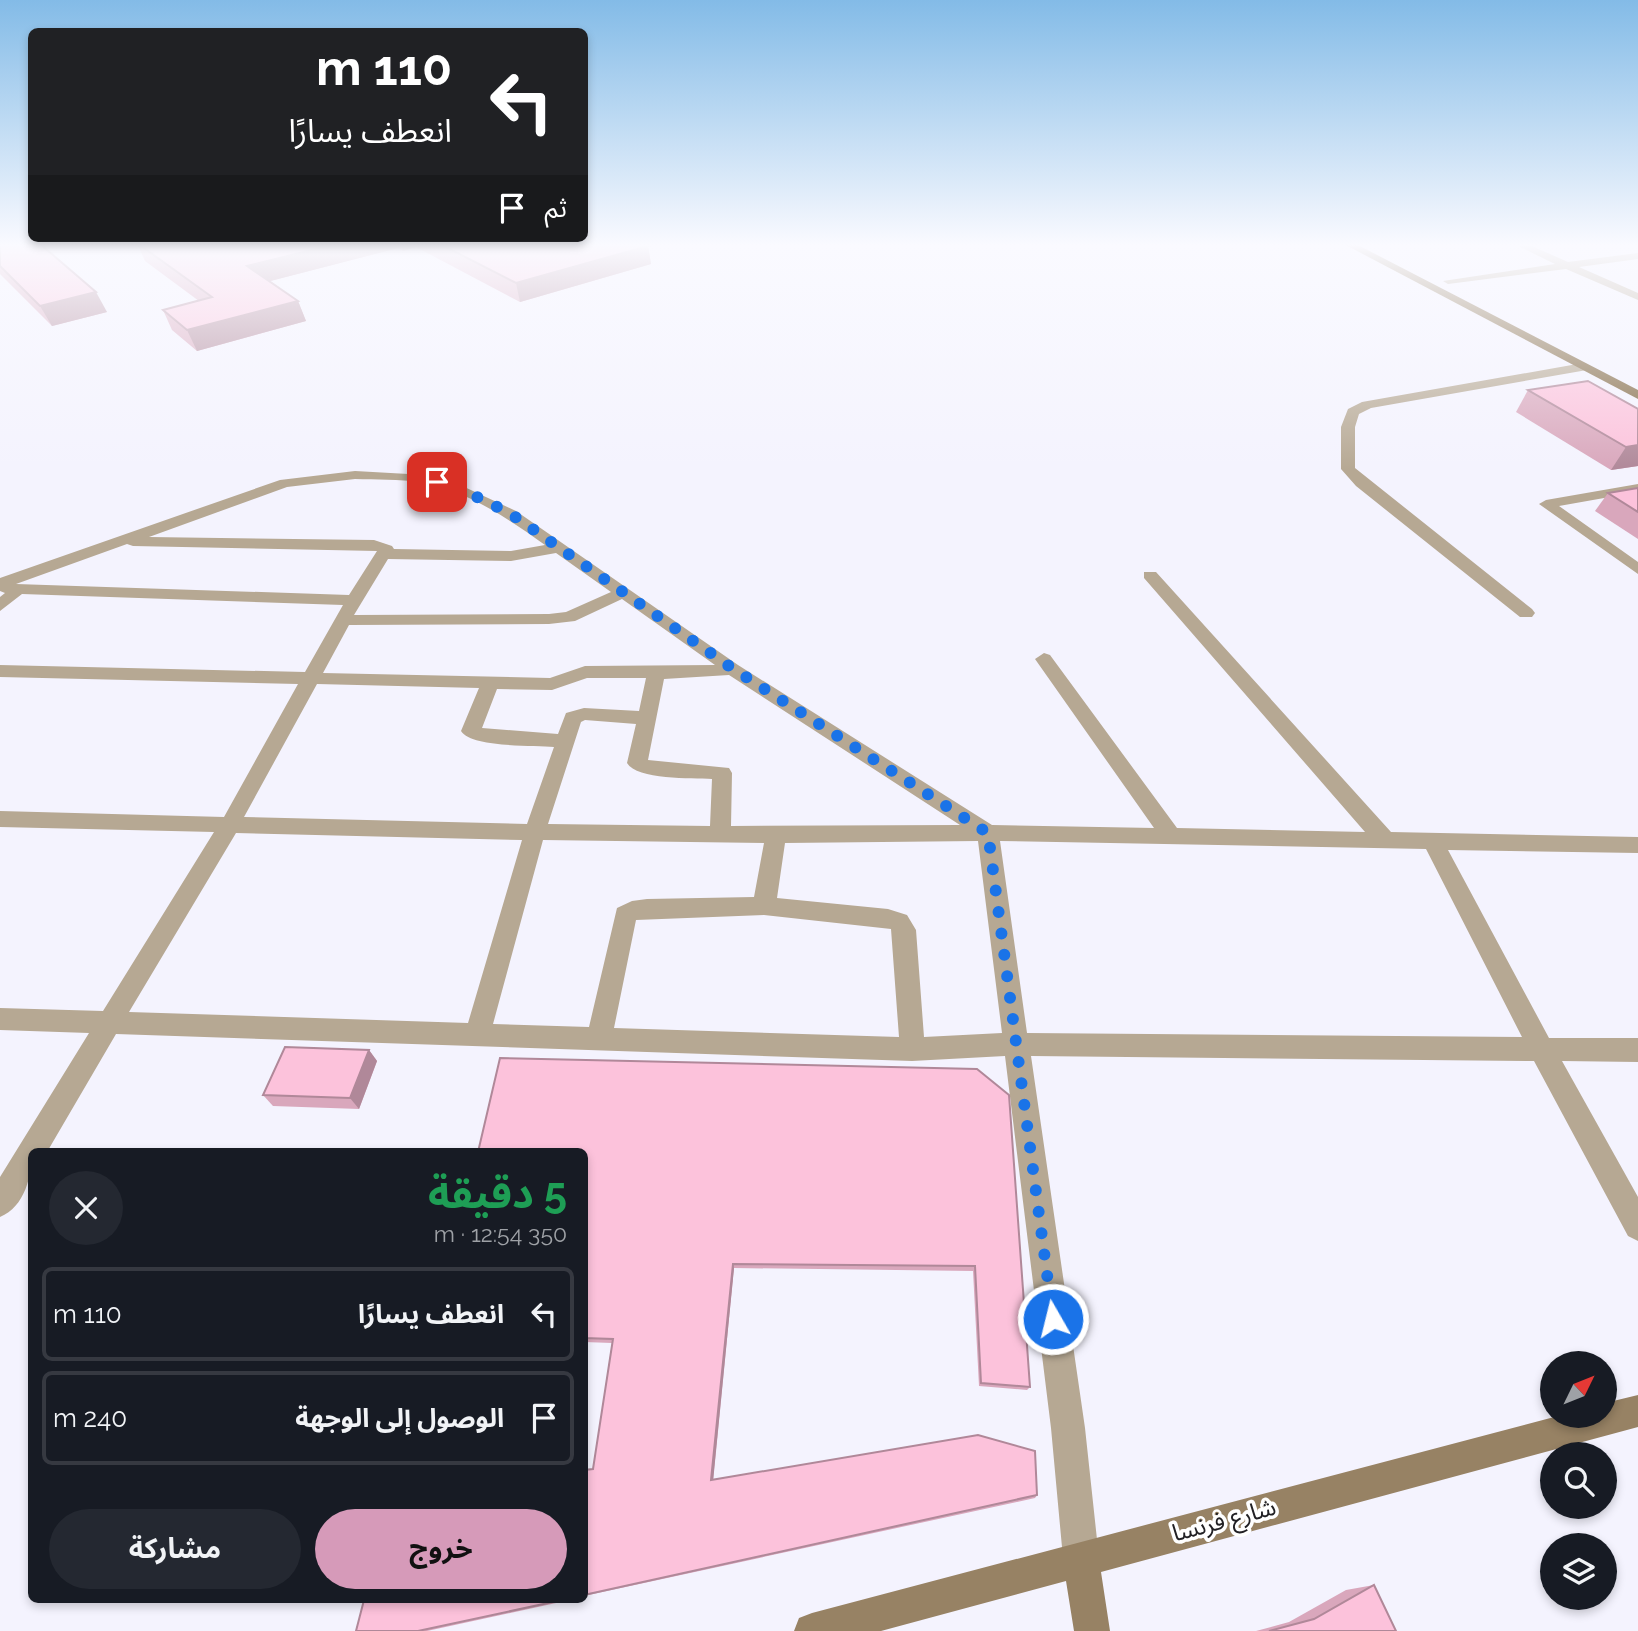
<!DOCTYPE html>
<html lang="ar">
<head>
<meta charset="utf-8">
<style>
	:root { --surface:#171b24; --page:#242831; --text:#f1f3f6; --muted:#9ea1a6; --line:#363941; --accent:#d69ab9 }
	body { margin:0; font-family:Raleway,"Noto Sans Arabic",sans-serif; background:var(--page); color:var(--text); direction:rtl; height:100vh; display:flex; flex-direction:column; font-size:26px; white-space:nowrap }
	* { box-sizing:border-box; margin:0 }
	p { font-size:23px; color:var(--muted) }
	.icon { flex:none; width:38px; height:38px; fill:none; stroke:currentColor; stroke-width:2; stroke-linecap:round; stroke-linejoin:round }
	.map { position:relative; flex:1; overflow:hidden; direction:ltr }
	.drawer { position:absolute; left:28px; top:1148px; width:560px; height:455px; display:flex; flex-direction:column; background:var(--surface); border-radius:10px; box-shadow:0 4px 10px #0003; direction:rtl }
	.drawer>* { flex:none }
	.guide { position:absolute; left:28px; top:28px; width:560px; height:214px; border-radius:10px; box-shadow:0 4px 10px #0003; direction:rtl; background:#202124; color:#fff; overflow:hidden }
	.needle { width:46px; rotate:47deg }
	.fabs { position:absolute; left:1540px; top:1351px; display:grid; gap:14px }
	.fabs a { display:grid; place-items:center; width:77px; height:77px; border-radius:50%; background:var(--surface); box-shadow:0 4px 10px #0003; font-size:35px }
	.pin { position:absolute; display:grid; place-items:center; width:60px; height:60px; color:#fff; margin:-30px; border-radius:14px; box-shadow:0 4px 10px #0006 }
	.me { position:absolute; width:77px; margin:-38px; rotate:352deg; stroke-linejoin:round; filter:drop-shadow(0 0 5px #0008) }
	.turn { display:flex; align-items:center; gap:24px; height:147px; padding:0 21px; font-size:32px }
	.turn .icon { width:91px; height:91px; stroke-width:2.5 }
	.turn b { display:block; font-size:49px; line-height:60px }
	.then { display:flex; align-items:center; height:66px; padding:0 21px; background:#0003; gap:14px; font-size:26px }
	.round { display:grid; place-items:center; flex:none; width:74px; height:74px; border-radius:37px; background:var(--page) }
	.headline { display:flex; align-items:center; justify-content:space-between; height:119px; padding:0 21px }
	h1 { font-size:42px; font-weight:700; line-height:52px; color:#1e9e55 }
	.cta { display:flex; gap:14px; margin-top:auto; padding:14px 21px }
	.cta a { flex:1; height:80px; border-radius:42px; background:var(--accent); color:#111; font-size:28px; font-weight:700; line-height:80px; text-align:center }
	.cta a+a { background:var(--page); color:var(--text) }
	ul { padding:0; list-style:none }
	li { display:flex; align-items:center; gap:21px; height:94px; margin:0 14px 10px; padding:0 7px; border:4px solid var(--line); border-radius:10px }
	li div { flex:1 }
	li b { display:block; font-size:26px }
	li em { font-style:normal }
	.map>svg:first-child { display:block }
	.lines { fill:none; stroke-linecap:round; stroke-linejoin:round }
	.street { fill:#b6a893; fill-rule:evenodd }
	.secondary { fill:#978264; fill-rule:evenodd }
	.primary { fill:#816842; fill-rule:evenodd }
	.wall { fill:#d9a7bc }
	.shaded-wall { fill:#b08899 }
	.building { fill:#fcc2db; stroke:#b08899; stroke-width:2 }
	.route { stroke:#1a73e8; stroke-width:12; stroke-dasharray:0 21.6 }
	.labels { text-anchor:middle; stroke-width:7; stroke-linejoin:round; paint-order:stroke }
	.near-street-label { font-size:24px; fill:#212024; stroke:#fff }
</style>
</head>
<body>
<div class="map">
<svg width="1638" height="1631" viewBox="0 0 1638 1631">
	<rect width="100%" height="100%" fill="#f4f3fe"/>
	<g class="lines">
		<g class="street">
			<path d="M 1512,243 L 1525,243 L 1568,262 L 1638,253 L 1638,259 L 1579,267 L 1638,293 L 1638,300 L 1566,269 L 1448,284 L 1443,281 L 1555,264 Z"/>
			<path d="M 1583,363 L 1587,364 L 1587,370 L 1371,408 L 1359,414 L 1355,427 L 1355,468 L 1532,609 L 1535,613 L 1532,617 L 1520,617 L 1356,486 L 1341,469 L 1341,427 L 1348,409 L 1362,402 Z"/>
			<path d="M 355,471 L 426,475 L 458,484 L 516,511 L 738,665 L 992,825 L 1154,828 L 1035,659 L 1044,653 L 1050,655 L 1177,828 L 1365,832 L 1144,578 L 1144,572 L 1156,572 L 1391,832 L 1638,837 L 1638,853 L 1448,850 L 1549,1038 L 1638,1038 L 1638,1062 L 1562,1061 L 1638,1197 L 1638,1241 L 1628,1236 L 1534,1061 L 1031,1056 L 1085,1428 L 1099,1558 L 1094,1571 L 1081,1576 L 1068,1571 L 1063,1558 L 1051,1428 L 1005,1056 L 912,1061 L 116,1034 L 47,1152 L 32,1152 C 32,1175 25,1207 0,1217 L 0,1177 L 89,1033 L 0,1030 L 0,1008 L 103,1011 L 214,832 L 0,827 L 0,811 L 224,817 L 298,684 L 0,677 L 0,665 L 305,672 L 343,605 L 22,594 L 0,611 L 0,597 L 5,593 L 0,591 L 0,578 L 280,480 ZM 355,479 C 376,480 399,479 420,482 C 466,490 509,519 545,545 L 511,551 L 394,549 L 392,546 L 374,540 L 149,537 L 287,487 ZM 127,544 L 133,546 L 377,551 L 349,595 L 16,584 ZM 556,553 L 611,592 L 566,612 L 549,614 L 354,615 L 388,559 L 511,561 ZM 622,599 L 715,665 L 585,666 L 550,678 L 323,673 L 349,625 L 549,624 L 575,621 ZM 729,675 L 960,825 L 731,826 L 732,773 L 729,768 L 648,760 L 664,679 ZM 587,678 L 646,678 L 639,711 L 584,708 L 566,713 L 558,734 L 482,728 L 497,689 L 552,690 ZM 317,684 L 479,688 L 461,731 C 472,748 533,745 554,747 L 527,824 L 244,817 ZM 585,720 L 636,724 L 627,763 C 637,780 692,778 712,779 L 710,826 L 548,824 L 581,722 ZM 236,833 L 522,840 L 468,1023 L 129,1012 ZM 543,840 L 764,843 L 754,897 L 647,899 L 632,901 L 617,908 L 589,1027 L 493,1024 ZM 978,841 L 1002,1033 L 924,1037 L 916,930 L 907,915 L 888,909 L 777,898 L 785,843 ZM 1000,841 L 1426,849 L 1522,1037 L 1027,1033 ZM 764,915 L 891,929 L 899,1037 L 614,1028 L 636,920 Z"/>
			<path d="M 1638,484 L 1638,492 L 1559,506 L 1638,562 L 1638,574 L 1539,504 L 1546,500 Z"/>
		</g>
		<path class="secondary" d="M 1638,1395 L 1638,1427 L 1101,1572 L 1110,1631 L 1074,1631 L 1066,1581 L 881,1631 L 794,1631 L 799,1618 L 812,1613 L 1558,1416 L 1605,1416 L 1605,1403 Z"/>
		<path class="primary" d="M 1342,243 L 1354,243 L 1638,390 L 1638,399 Z"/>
	</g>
	<g class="wall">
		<path d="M 0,243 L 107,312 L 52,326 L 0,274 Z"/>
		<path d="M 137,243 L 642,243 L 648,246 L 651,264 L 520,302 L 416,247 L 403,251 L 398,248 L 270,281 L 298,301 L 306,321 L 197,351 L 172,330 L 163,310 L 199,301 L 145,261 Z"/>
		<path d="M 1588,381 L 1638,466 L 1611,470 L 1516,412 L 1528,390 Z"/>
		<path d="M 1638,488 L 1638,539 L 1595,511 L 1608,493 Z"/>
		<path d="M 369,1050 L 377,1061 L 359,1109 L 273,1106 L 263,1095 Z"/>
		<path d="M 977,1069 L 1030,1387 L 1027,1390 L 979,1386 L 973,1271 L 734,1268 L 713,1480 L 1037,1495 L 1035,1498 L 584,1596 L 584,1470 L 593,1469 L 612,1343 L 584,1342 L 584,1152 Z"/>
		<path d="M 1374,1585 L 1396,1631 L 1256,1631 L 1289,1622 L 1346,1590 Z"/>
		<path d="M 364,1600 L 570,1600 L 427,1631 L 356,1631 Z"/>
	</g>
	<g class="shaded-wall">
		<path d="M 340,243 L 397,243 L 398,248 L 255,285 L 247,266 Z"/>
		<path d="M 401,243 L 415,243 L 416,247 L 403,251 Z"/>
		<path d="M 648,246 L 651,264 L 520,302 L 516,283 Z"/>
		<path d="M 96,292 L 107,312 L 52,326 L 40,306 Z"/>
		<path d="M 298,301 L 306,321 L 197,351 L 187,330 Z"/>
		<path d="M 1638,445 L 1638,466 L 1611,470 L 1626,447 Z"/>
		<path d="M 369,1050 L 377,1061 L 359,1109 L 350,1098 Z"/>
		<path d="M 733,1264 L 734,1268 L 713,1482 L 711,1480 Z"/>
	</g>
	<g class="building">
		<path d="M 0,243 L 29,243 L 30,244 L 39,243 L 96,292 L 40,306 L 0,266 Z"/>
		<path d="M 137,243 L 340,243 L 247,266 L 298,301 L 187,330 L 163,310 L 212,297 Z"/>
		<path d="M 438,243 L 642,243 L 648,246 L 516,283 Z"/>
		<path d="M 1588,381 L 1638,409 L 1638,445 L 1626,447 L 1528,390 Z"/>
		<path d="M 1638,488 L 1638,512 L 1608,493 Z"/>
		<path d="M 285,1047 L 369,1050 L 350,1098 L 263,1095 Z"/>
		<path d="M 500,1058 L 977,1069 L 1009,1095 L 1030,1387 L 981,1383 L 975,1266 L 733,1264 L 711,1480 L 978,1435 L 1035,1451 L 1037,1495 L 584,1595 L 584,1470 L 593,1469 L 613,1339 L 584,1338 L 584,1152 L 478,1152 Z"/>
		<path d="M 1374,1585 L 1396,1631 L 1269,1631 L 1314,1619 Z"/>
		<path d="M 364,1600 L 562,1600 L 418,1631 L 356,1631 Z"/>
	</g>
	<linearGradient id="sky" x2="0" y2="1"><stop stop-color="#83bbe7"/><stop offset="0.52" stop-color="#fafaff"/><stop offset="1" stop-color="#fafaff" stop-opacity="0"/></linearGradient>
	<rect width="1638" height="471" fill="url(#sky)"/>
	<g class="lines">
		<path class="route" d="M 437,482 L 482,499 L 511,514 L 732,668 L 988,833 L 1053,1319"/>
	</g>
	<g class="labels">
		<g class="near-street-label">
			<text transform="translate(1224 1520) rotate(-15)" y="8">شارع فرنسا</text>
		</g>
	</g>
</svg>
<div class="fabs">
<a><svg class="needle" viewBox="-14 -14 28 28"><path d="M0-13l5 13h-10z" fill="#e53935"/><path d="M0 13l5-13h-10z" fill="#9ea1a6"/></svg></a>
<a><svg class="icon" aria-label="search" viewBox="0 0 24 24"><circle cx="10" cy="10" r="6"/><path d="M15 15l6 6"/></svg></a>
<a><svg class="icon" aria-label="layers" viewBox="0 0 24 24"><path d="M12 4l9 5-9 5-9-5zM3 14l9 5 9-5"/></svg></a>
</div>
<div class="pin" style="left:437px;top:482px;background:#d93025"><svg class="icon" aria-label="arrive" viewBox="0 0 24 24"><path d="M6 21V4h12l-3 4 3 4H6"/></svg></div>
<svg class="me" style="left:1053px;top:1319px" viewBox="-20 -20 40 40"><circle r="17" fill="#1a73e8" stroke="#fff" stroke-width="3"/><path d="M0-11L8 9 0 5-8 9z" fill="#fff"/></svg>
<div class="guide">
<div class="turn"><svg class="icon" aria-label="left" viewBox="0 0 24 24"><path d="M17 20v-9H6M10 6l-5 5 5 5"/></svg><div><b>110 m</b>انعطف يسارًا</div></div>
<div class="then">ثم<svg class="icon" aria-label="arrive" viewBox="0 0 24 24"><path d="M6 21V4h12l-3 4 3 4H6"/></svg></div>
</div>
<section class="drawer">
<div class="headline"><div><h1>5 دقيقة</h1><p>350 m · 12:54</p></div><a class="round"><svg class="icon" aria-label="close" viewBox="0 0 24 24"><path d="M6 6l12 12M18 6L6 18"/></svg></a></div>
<ul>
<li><svg class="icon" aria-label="left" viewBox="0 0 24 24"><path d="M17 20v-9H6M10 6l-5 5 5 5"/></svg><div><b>انعطف يسارًا</b></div><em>110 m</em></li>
<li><svg class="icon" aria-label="arrive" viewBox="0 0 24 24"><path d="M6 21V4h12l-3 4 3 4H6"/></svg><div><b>الوصول إلى الوجهة</b></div><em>240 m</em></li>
</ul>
<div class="cta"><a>خروج</a><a>مشاركة</a></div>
</section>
</div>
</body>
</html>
